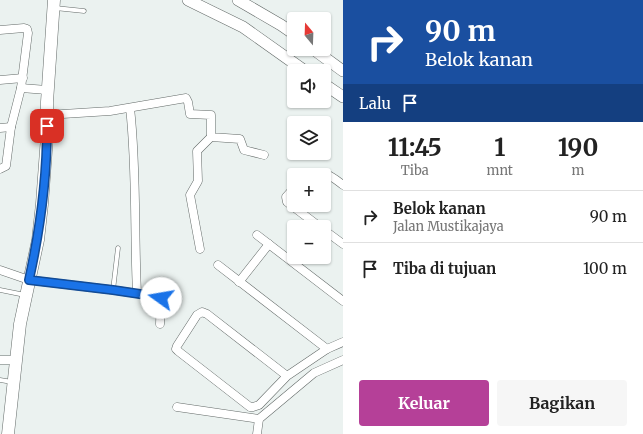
<!DOCTYPE html>
<html lang="id">
<head>
<meta charset="utf-8">
<style>
	:root { --surface:#fff; --page:#f6f6f6; --text:#222; --muted:#767676; --line:#e0e0e0; --accent:#b54098 }
	body { margin:0; font-family:Merriweather,serif; background:var(--page); color:var(--text); height:100vh; display:flex; flex-direction:column; font-size:15px; white-space:nowrap }
	* { box-sizing:border-box; margin:0 }
	p { font-size:13px; color:var(--muted) }
	.icon { flex:none; width:22px; height:22px; fill:none; stroke:currentColor; stroke-width:2; stroke-linecap:round; stroke-linejoin:round }
	.map { position:relative; flex:1; overflow:hidden }
	.side { display:flex; flex-direction:column; background:var(--surface); width:300px }
	.side>* { flex:none }
	.top-card { background:#1a4fa0; color:#fff; overflow:hidden }
	.needle { width:26px; rotate:341deg }
	.tools { position:absolute; left:287px; top:12px; display:grid; gap:8px }
	.tools a { display:grid; place-items:center; width:44px; height:44px; border-radius:4px; background:var(--surface); box-shadow:0 1px 3px #0004; font-size:20px }
	.pin { position:absolute; display:grid; place-items:center; width:34px; height:34px; color:#fff; margin:-17px; border-radius:8px; box-shadow:0 2px 6px #0006 }
	.me { position:absolute; width:44px; margin:-22px; rotate:283deg; stroke-linejoin:round; filter:drop-shadow(0 0 3px #0008) }
	.turn { display:flex; align-items:center; gap:14px; height:84px; padding:0 16px; font-size:18px }
	.turn .icon { width:52px; height:52px; stroke-width:2.5 }
	.turn b { display:block; font-size:28px; line-height:34px }
	.then { display:flex; align-items:center; height:38px; padding:0 16px; background:#0003; gap:8px; font-size:15px }
	.eta { display:flex; justify-content:space-evenly; align-items:center; height:68px; text-align:center }
	.eta b { font-size:24px; font-weight:700; line-height:28px }
	.button { display:flex; gap:8px; margin-top:auto; padding:8px 16px }
	.button a { flex:1; height:46px; border-radius:4px; background:var(--accent); color:#fff; font-size:16px; font-weight:700; line-height:46px; text-align:center }
	.button a+a { background:var(--page); color:var(--text) }
	ul { padding:0; list-style:none }
	li { display:flex; align-items:center; gap:12px; height:52px; padding:0 16px; border-top:1px solid var(--line) }
	li div { flex:1 }
	li b { display:block; font-size:15px }
	li em { font-style:normal }
	main { display:flex; flex:1; min-height:0 }
	.map>svg:first-child { display:block }
	.lines { fill:none; stroke-linecap:round; stroke-linejoin:round }
	.service-casing { stroke:#636a68; stroke-width:5 }
	.minor-casing { stroke:#636a68; stroke-width:9 }
	.tertiary-casing { stroke:#636a68; stroke-width:12 }
	.secondary-casing { stroke:#636a68; stroke-width:13 }
	.service { stroke:#fff; stroke-width:4 }
	.minor { stroke:#fff; stroke-width:8 }
	.tertiary { stroke:#fff; stroke-width:11 }
	.secondary { stroke:#fff; stroke-width:12 }
	.route-casing { stroke:#114b97; stroke-width:10 }
	.route { stroke:#1a73e8; stroke-width:7 }
</style>
</head>
<body>
<main>
<div class="map">
<svg width="343" height="434" viewBox="0 0 343 434">
	<rect width="100%" height="100%" fill="#ebf2f0"/>
	<g class="lines">
		<defs>
			<g id="service">
				<path d="M 55,8 L 84,11"/>
				<path d="M 0,290 L 25,295"/>
				<path d="M 113,290 L 118,248"/>
				<path d="M 0,380 L 12,382"/>
			</g>
			<g id="minor">
				<path d="M 0,30 L 24,28 L 27,29 L 28,33 L 21,88 L 11,127 L 6,166 L 0,169"/>
				<path d="M 0,80 L 23,78"/>
				<path d="M 21,88 L 47,90"/>
				<path d="M 130,108 C 137,169 134,231 137,293"/>
				<path d="M 47,115 L 110,111 L 186,98 L 188,102 L 190,114 L 211,115 L 211,137 L 240,139 L 244,150 L 264,155"/>
				<path d="M 0,128 L 11,127"/>
				<path d="M 310,175 C 325,170 331,176 343,185"/>
				<path d="M 294,188 L 286,197 L 287,202 L 320,227"/>
				<path d="M 324,230 L 343,244"/>
				<path d="M 257,235 L 343,301"/>
				<path d="M 200,249 L 190,195 L 198,181 L 197,151 L 211,137"/>
				<path d="M 218,265 L 327,349"/>
				<path d="M 0,270 L 29,280 L 113,290 L 161,297 L 160,324"/>
				<path d="M 239,282 L 269,244"/>
				<path d="M 0,360 L 16,360"/>
				<path d="M 287,376 L 207,314 L 202,312 L 197,315 L 177,346 L 176,349 L 178,351 L 250,407 L 253,407 L 259,405 L 287,376 L 327,349 L 343,342"/>
				<path d="M 177,407 L 259,419"/>
				<path d="M 257,434 L 259,419 L 314,373 L 343,360"/>
			</g>
			<g id="tertiary">
				<path d="M 188,0 L 243,27 L 305,71"/>
				<path d="M 238,0 L 281,25 L 294,34"/>
				<path d="M 313,49 L 343,71"/>
				<path d="M 324,84 L 343,97"/>
			</g>
			<path id="secondary" d="M 8,434 L 20,324 L 38,240 L 42,204 L 47,137 L 47,102 L 54,0"/>
		</defs>
		<use href="#service" class="service-casing"/>
		<use href="#minor" class="minor-casing"/>
		<use href="#tertiary" class="tertiary-casing"/>
		<use href="#secondary" class="secondary-casing"/>
		<use href="#service" class="service"/>
		<use href="#minor" class="minor"/>
		<use href="#tertiary" class="tertiary"/>
		<use href="#secondary" class="secondary"/>
	</g>
	<g class="lines">
		<defs>
			<path id="route" d="M 47,126 C 47,178 40,230 29,280 L 113,290 L 160,297 L 161,298"/>
		</defs>
		<use href="#route" class="route-casing"/>
		<use href="#route" class="route"/>
	</g>
</svg>
<div class="tools">
<a><svg class="needle" viewBox="-14 -14 28 28"><path d="M0-13l5 13h-10z" fill="#e53935"/><path d="M0 13l5-13h-10z" fill="#767676"/></svg></a>
<a><svg class="icon" aria-label="sound" viewBox="0 0 24 24"><path d="M4 9h4l5-4v14l-5-4H4zM17 9q2 3 0 6"/></svg></a>
<a><svg class="icon" aria-label="layers" viewBox="0 0 24 24"><path d="M12 4l9 5-9 5-9-5zM3 14l9 5 9-5"/></svg></a>
<a>+</a>
<a>−</a>
</div>
<div class="pin" style="left:47px;top:126px;background:#d93025"><svg class="icon" aria-label="arrive" viewBox="0 0 24 24"><path d="M6 21V4h12l-3 4 3 4H6"/></svg></div>
<svg class="me" style="left:161px;top:298px" viewBox="-20 -20 40 40"><circle r="19" fill="#fff"/><path d="M0-13L10 11 0 6-10 11z" fill="#1a73e8"/></svg>
</div>
<section class="side">
<div class="top-card">
<div class="turn"><svg class="icon" aria-label="right" viewBox="0 0 24 24"><path d="M7 20v-9h11M14 6l5 5-5 5"/></svg><div><b>90 m</b>Belok kanan</div></div>
<div class="then">Lalu<svg class="icon" aria-label="arrive" viewBox="0 0 24 24"><path d="M6 21V4h12l-3 4 3 4H6"/></svg></div>
</div>
<div class="eta">
<div><b>11:45</b><p>Tiba</p></div>
<div><b>1</b><p>mnt</p></div>
<div><b>190</b><p>m</p></div>
</div>
<ul>
<li><svg class="icon" aria-label="right" viewBox="0 0 24 24"><path d="M7 20v-9h11M14 6l5 5-5 5"/></svg><div><b>Belok kanan</b><p>Jalan Mustikajaya</p></div><em>90 m</em></li>
<li><svg class="icon" aria-label="arrive" viewBox="0 0 24 24"><path d="M6 21V4h12l-3 4 3 4H6"/></svg><div><b>Tiba di tujuan</b></div><em>100 m</em></li>
</ul>
<div class="button"><a>Keluar</a><a>Bagikan</a></div>
</section>
</main>
</body>
</html>
